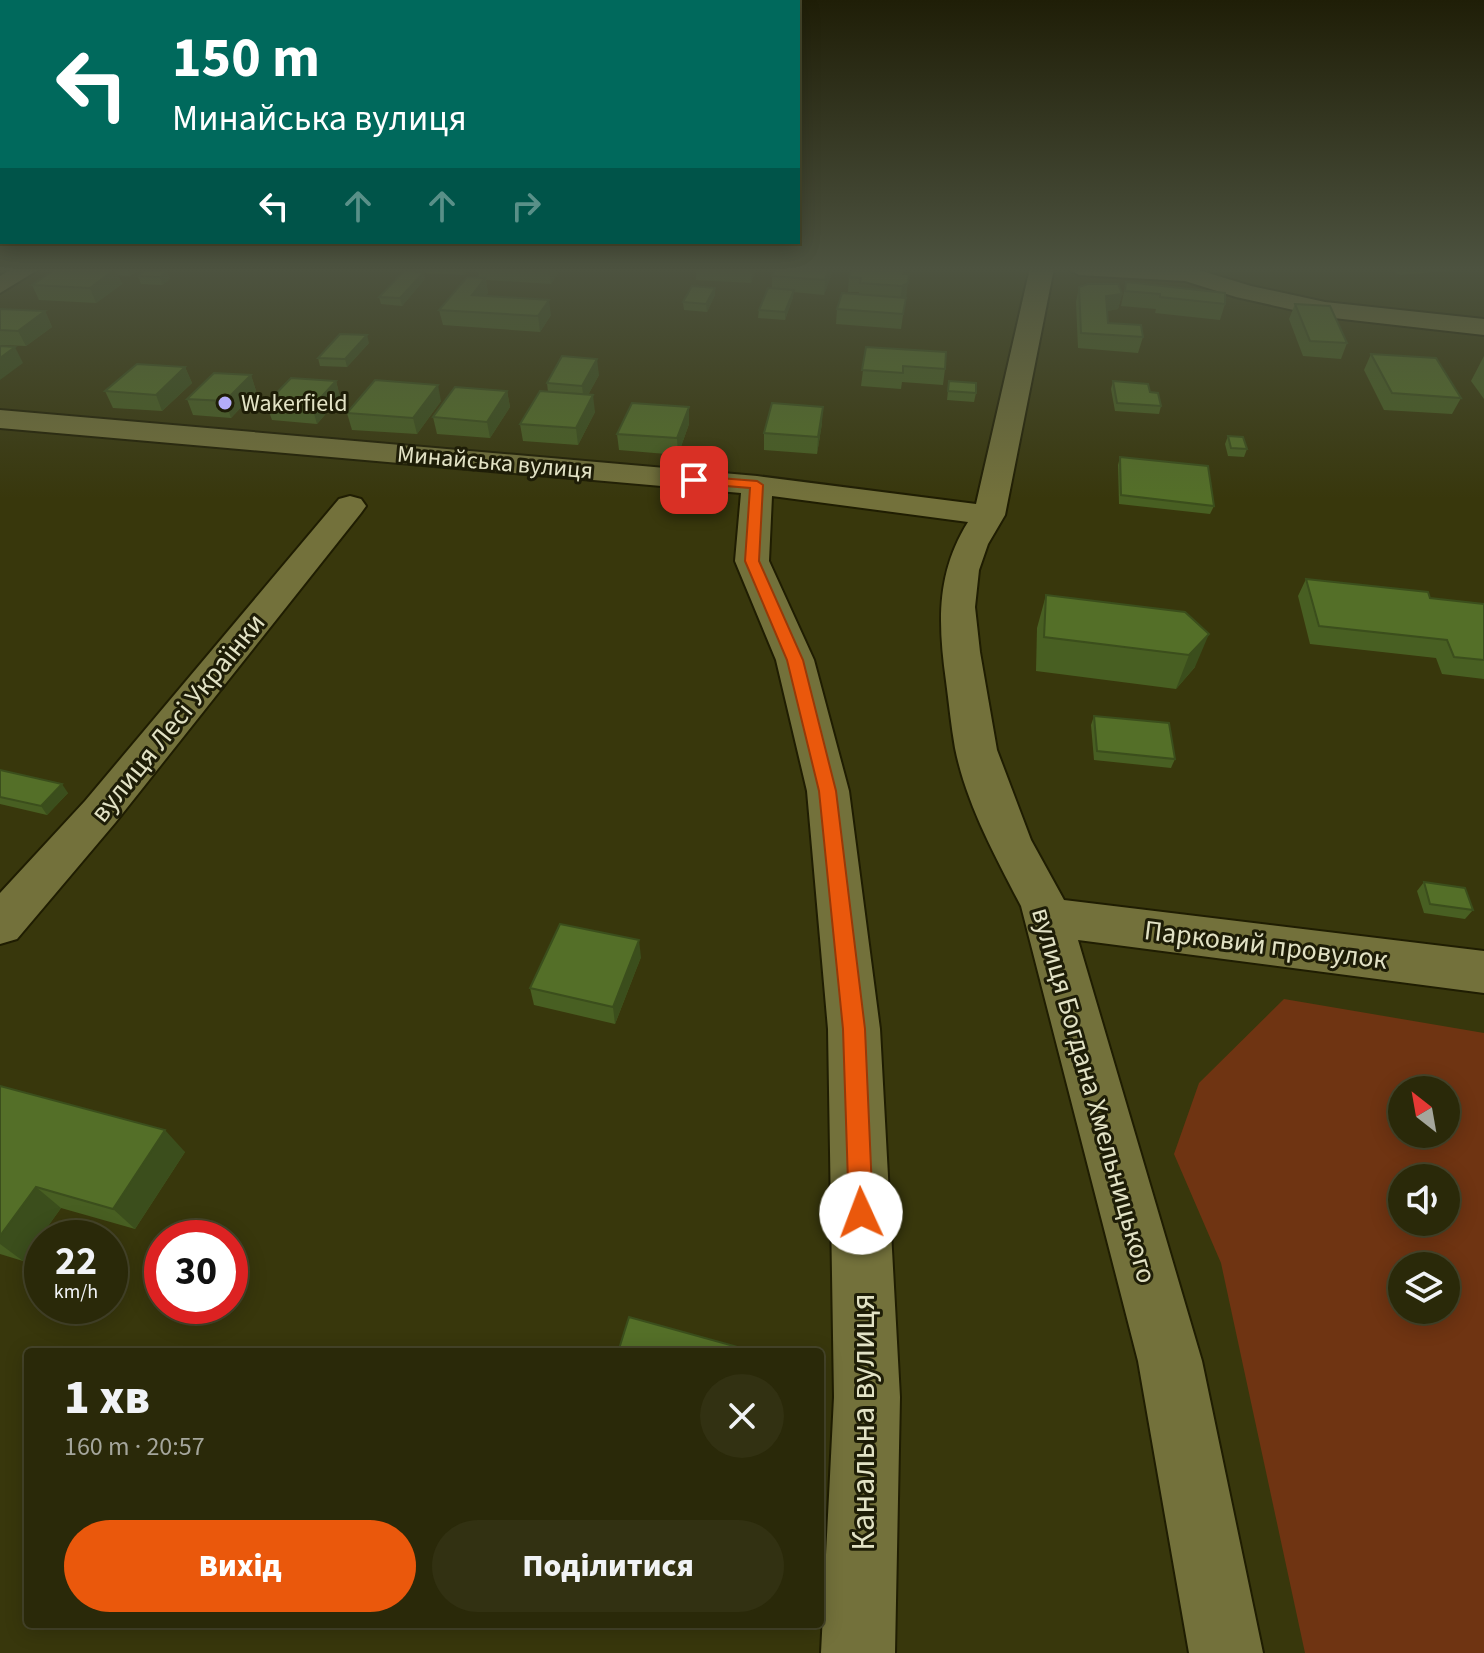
<!DOCTYPE html>
<html lang="uk">
<head>
<meta charset="utf-8">
<style>
	:root { --surface:#2a2909; --page:#323112; --text:#f1f3f6; --muted:#a5a69c; --line:#46452a; --accent:#ea580c }
	body { margin:0; font-family:"Source Sans 3",sans-serif; background:var(--page); color:var(--text); height:100vh; display:flex; flex-direction:column; font-size:30px; white-space:nowrap }
	* { box-sizing:border-box; margin:0 }
	p { font-size:26px; color:var(--muted) }
	.icon { flex:none; width:44px; height:44px; fill:none; stroke:currentColor; stroke-width:2; stroke-linecap:round; stroke-linejoin:round }
	.map { position:relative; flex:1; overflow:hidden }
	.panel { position:absolute; left:24px; top:1348px; width:800px; height:280px; display:flex; flex-direction:column; background:var(--surface); border-radius:8px; box-shadow:0 4px 20px #0003,0 0 0 2px var(--line) }
	.panel>* { flex:none }
	.top-card { position:absolute; left:0px; top:0px; width:800px; height:244px; box-shadow:0 4px 20px #0003,0 0 0 2px var(--line); background:#00695c; color:#fff; overflow:hidden }
	.needle { width:52px; rotate:329deg }
	.controls { position:absolute; left:1388px; top:1076px; display:grid; gap:16px }
	.controls a { display:grid; place-items:center; width:72px; height:72px; border-radius:50%; background:var(--surface); box-shadow:0 4px 20px #0003,0 0 0 2px var(--line); font-size:40px }
	.speed { position:absolute; left:24px; top:1220px; display:flex; gap:16px; font-size:40px; font-weight:700; text-align:center }
	.speed>* { display:grid; place-content:center; width:104px; height:104px; border-radius:50%; background:var(--surface); box-shadow:0 4px 20px #0003,0 0 0 2px var(--line); line-height:1 }
	.speed small { font-size:20px; font-weight:400 }
	.speed .limit { border:12px solid #d22; background:#fff; color:#111 }
	.pin { position:absolute; display:grid; place-items:center; width:68px; height:68px; color:#fff; margin:-34px; border-radius:16px; box-shadow:0 4px 12px #0006 }
	.me { position:absolute; width:88px; margin:-44px; rotate:358deg; stroke-linejoin:round; filter:drop-shadow(0 0 6px #0008) }
	.turn { display:flex; align-items:center; gap:28px; height:168px; padding:0 40px; font-size:36px }
	.turn .icon { width:104px; height:104px; stroke-width:2.5 }
	.turn b { display:block; font-size:56px; line-height:68px }
	.lanes { display:flex; align-items:center; height:76px; padding:0 40px; background:#0003; justify-content:center; gap:40px; direction:ltr }
	.lanes .off { opacity:.35 }
	.round { display:grid; place-items:center; flex:none; width:84px; height:84px; border-radius:42px; background:var(--page) }
	.summary { display:flex; align-items:center; justify-content:space-between; height:136px; padding:0 40px }
	h1 { font-size:48px; font-weight:800; line-height:60px }
	.primary-button { display:flex; gap:16px; margin-top:auto; padding:16px 40px }
	.primary-button a { flex:1; height:92px; border-radius:48px; background:var(--accent); color:#fff; font-size:32px; font-weight:800; line-height:92px; text-align:center }
	.primary-button a+a { background:var(--page); color:var(--text) }
	.map>svg:first-child { display:block }
	.green { fill:#6f3412; fill-rule:evenodd }
	.lines { fill:none; stroke-linecap:round; stroke-linejoin:round }
	.minor-casing { stroke:#1f1d02; stroke-width:4 }
	.minor { fill:#73713b; fill-rule:evenodd }
	.wall { fill:#485f22 }
	.shaded-wall { fill:#3b4e1c }
	.building { fill:#546f28; stroke:#3b4e1c; stroke-width:2 }
	.route { fill:#ea580c; stroke:#983908; stroke-width:2 }
	.poi-dot { fill:#b3adf9; stroke:#1e1d07; stroke-width:3 }
	.labels { text-anchor:middle; stroke-width:6; stroke-linejoin:round; paint-order:stroke }
	.far-poi-label { font-size:24px; fill:#e2e2c5; stroke:#1e1d07; text-anchor:start }
	.far-street-label { font-size:24px; fill:#e2e2c5; stroke:#1e1d07 }
	.street-label { font-size:28px; fill:#e2e2c5; stroke:#1e1d07 }
	.near-street-label { font-size:34px; fill:#e2e2c5; stroke:#1e1d07 }
</style>
</head>
<body>
<div class="map">
<svg width="1484" height="1653" viewBox="0 0 1484 1653">
	<rect width="100%" height="100%" fill="#38370c"/>
	<path class="green" d="M 1284,999 L 1484,1033 L 1484,1653 L 1305,1653 L 1221,1263 L 1174,1154 L 1199,1083 ZM 1402,1090 L 1446,1090 L 1446,1134 L 1402,1134 ZM 1402,1178 L 1446,1178 L 1446,1222 L 1402,1222 ZM 1402,1266 L 1446,1266 L 1446,1310 L 1402,1310 Z"/>
	<g class="lines">
		<defs>
			<g id="minor">
				<path d="M 13,268 L 41,268 L 0,293 L 0,276 Z"/>
				<path d="M 1030,268 L 1054,268 L 1005,515 L 988,544 L 979,570 L 975,607 L 980,652 L 997,750 L 1031,840 L 1064,900 L 1484,951 L 1484,993 L 1078,940 L 1202,1361 L 1263,1653 L 1189,1653 L 1138,1361 L 1021,906 C 995,856 966,803 955,748 C 951,726 949,703 946,681 C 938,623 936,573 968,522 L 772,496 L 769,561 L 814,660 L 849,791 L 880,1029 L 900,1397 L 895,1653 L 821,1653 L 834,1397 L 828,1029 L 807,791 L 776,660 L 735,561 L 741,493 L 0,428 L 0,410 L 757,476 L 976,504 Z"/>
				<path d="M 1067,268 L 1192,268 L 1251,286 L 1325,302 L 1484,319 L 1484,335 L 1325,317 L 1236,297 L 1185,281 L 1079,275 Z"/>
				<path d="M 350,496 L 361,499 L 366,506 L 361,513 L 115,823 L 17,939 L 0,944 L 0,893 L 85,801 L 339,499 Z"/>
			</g>
		</defs>
		<use href="#minor" class="minor-casing"/>
		<use href="#minor" class="minor"/>
	</g>
	<g class="wall">
		<path d="M 57,268 L 141,268 L 130,276 L 118,275 L 122,284 L 96,303 L 39,300 L 32,285 Z"/>
		<path d="M 411,268 L 470,268 L 464,275 L 424,273 L 425,279 L 402,306 L 381,304 L 379,297 L 412,271 Z"/>
		<path d="M 478,268 L 561,268 L 551,284 L 486,280 L 488,293 L 486,296 L 551,315 L 540,332 L 443,325 L 439,310 L 479,278 Z"/>
		<path d="M 696,268 L 757,268 L 751,283 L 696,280 Z"/>
		<path d="M 1389,268 L 1482,268 L 1400,275 Z"/>
		<path d="M 833,270 L 824,295 L 793,292 L 793,297 L 785,320 L 758,318 L 759,310 L 772,288 L 772,276 Z"/>
		<path d="M 904,274 L 909,274 L 901,329 L 836,324 L 837,309 L 859,295 L 859,292 L 848,292 L 849,277 Z"/>
		<path d="M 138,276 L 170,279 L 162,285 L 141,284 Z"/>
		<path d="M 1126,282 L 1225,304 L 1220,320 L 1155,313 L 1156,309 L 1121,306 Z"/>
		<path d="M 1079,287 L 1122,294 L 1118,309 L 1107,311 L 1108,323 L 1143,337 L 1138,353 L 1078,348 L 1076,302 Z"/>
		<path d="M 715,288 L 715,295 L 707,312 L 684,310 L 683,302 Z"/>
		<path d="M 1295,304 L 1347,343 L 1341,359 L 1303,356 L 1289,319 Z"/>
		<path d="M 0,309 L 45,311 L 52,327 L 26,346 L 0,345 Z"/>
		<path d="M 369,343 L 347,367 L 320,366 L 318,358 Z"/>
		<path d="M 866,347 L 945,369 L 943,385 L 902,382 L 901,389 L 861,386 Z"/>
		<path d="M 1371,354 L 1461,398 L 1452,414 L 1384,410 L 1364,370 Z"/>
		<path d="M 1484,356 L 1484,399 L 1471,381 Z"/>
		<path d="M 185,367 L 192,383 L 162,411 L 113,408 L 105,391 Z"/>
		<path d="M 251,375 L 256,391 L 231,418 L 193,415 L 187,399 Z"/>
		<path d="M 599,375 L 588,395 L 595,412 L 578,445 L 523,441 L 520,424 L 548,392 L 547,383 Z"/>
		<path d="M 336,381 L 340,397 L 317,424 L 272,420 L 266,404 Z"/>
		<path d="M 949,381 L 976,393 L 974,402 L 947,400 Z"/>
		<path d="M 1113,381 L 1150,392 L 1161,406 L 1159,414 L 1115,411 L 1111,389 Z"/>
		<path d="M 507,391 L 510,407 L 490,438 L 437,434 L 433,417 Z"/>
		<path d="M 441,401 L 417,434 L 352,430 L 347,413 Z"/>
		<path d="M 689,407 L 689,424 L 678,455 L 619,450 L 617,434 Z"/>
		<path d="M 822,423 L 817,454 L 764,450 L 764,433 Z"/>
		<path d="M 1228,436 L 1247,449 L 1244,457 L 1228,456 L 1225,444 Z"/>
		<path d="M 1120,457 L 1214,506 L 1210,514 L 1119,504 L 1118,465 Z"/>
		<path d="M 1306,579 L 1430,598 L 1484,604 L 1484,679 L 1442,674 L 1436,658 L 1310,644 L 1298,596 Z"/>
		<path d="M 1046,595 L 1185,612 L 1195,667 L 1176,689 L 1036,671 L 1037,628 Z"/>
		<path d="M 1094,716 L 1175,759 L 1171,768 L 1094,760 L 1091,725 Z"/>
		<path d="M 0,770 L 68,793 L 47,815 L 0,804 Z"/>
		<path d="M 1424,882 L 1473,910 L 1465,919 L 1424,913 L 1417,891 Z"/>
		<path d="M 641,957 L 615,1024 L 534,1005 L 530,988 Z"/>
		<path d="M 0,1086 L 185,1152 L 135,1229 L 61,1208 L 23,1261 L 0,1254 Z"/>
	</g>
	<g class="shaded-wall">
		<path d="M 127,268 L 141,268 L 130,276 Z"/>
		<path d="M 463,268 L 470,268 L 464,275 Z"/>
		<path d="M 550,268 L 561,269 L 551,284 L 549,269 Z"/>
		<path d="M 752,268 L 757,268 L 751,283 Z"/>
		<path d="M 830,268 L 833,268 L 833,270 L 824,295 L 825,280 Z"/>
		<path d="M 115,269 L 122,284 L 96,303 L 90,288 Z"/>
		<path d="M 167,271 L 170,279 L 162,285 L 160,277 Z"/>
		<path d="M 424,272 L 425,279 L 402,306 L 400,298 Z"/>
		<path d="M 485,278 L 488,293 L 474,310 L 472,295 Z"/>
		<path d="M 908,283 L 906,298 L 900,301 L 902,286 Z"/>
		<path d="M 715,288 L 715,295 L 707,312 L 706,304 Z"/>
		<path d="M 794,290 L 793,297 L 785,320 L 785,312 Z"/>
		<path d="M 1122,294 L 1118,309 L 1102,312 L 1106,296 Z"/>
		<path d="M 549,300 L 551,315 L 540,332 L 538,316 Z"/>
		<path d="M 45,311 L 52,327 L 26,346 L 18,331 Z"/>
		<path d="M 367,335 L 369,343 L 347,367 L 345,359 Z"/>
		<path d="M 15,347 L 23,363 L 0,380 L 0,358 Z"/>
		<path d="M 597,359 L 599,375 L 584,402 L 582,386 Z"/>
		<path d="M 185,367 L 192,383 L 162,411 L 156,395 Z"/>
		<path d="M 251,375 L 256,391 L 231,418 L 225,401 Z"/>
		<path d="M 336,381 L 340,397 L 317,424 L 312,407 Z"/>
		<path d="M 438,385 L 441,401 L 417,434 L 413,418 Z"/>
		<path d="M 507,391 L 510,407 L 490,438 L 487,422 Z"/>
		<path d="M 593,395 L 595,412 L 578,445 L 576,428 Z"/>
		<path d="M 689,407 L 689,424 L 678,455 L 677,438 Z"/>
		<path d="M 823,407 L 822,423 L 817,454 L 818,437 Z"/>
		<path d="M 1209,634 L 1195,667 L 1176,689 L 1189,655 Z"/>
		<path d="M 62,784 L 68,793 L 47,815 L 41,806 Z"/>
		<path d="M 639,940 L 641,957 L 615,1024 L 613,1007 Z"/>
		<path d="M 165,1130 L 185,1152 L 135,1229 L 113,1209 Z"/>
		<path d="M 36,1187 L 61,1208 L 23,1261 L 0,1244 L 0,1236 Z"/>
	</g>
	<g class="building">
		<path d="M 57,268 L 94,268 L 115,269 L 90,288 L 32,285 Z"/>
		<path d="M 776,268 L 830,268 L 825,280 L 772,276 Z"/>
		<path d="M 851,268 L 904,268 L 903,274 L 909,274 L 908,283 L 902,286 L 860,283 L 861,278 L 849,277 Z"/>
		<path d="M 145,270 L 167,271 L 160,277 L 138,276 Z"/>
		<path d="M 404,271 L 424,272 L 400,298 L 379,297 Z"/>
		<path d="M 467,277 L 485,278 L 472,295 L 549,300 L 538,316 L 439,310 Z"/>
		<path d="M 1126,282 L 1225,293 L 1225,304 L 1160,297 L 1160,294 L 1125,291 Z"/>
		<path d="M 1088,284 L 1118,284 L 1122,294 L 1106,296 L 1108,323 L 1141,325 L 1143,337 L 1081,333 L 1079,287 Z"/>
		<path d="M 692,286 L 715,288 L 706,304 L 683,302 Z"/>
		<path d="M 768,288 L 794,290 L 785,312 L 759,310 Z"/>
		<path d="M 842,293 L 906,298 L 903,314 L 837,309 Z"/>
		<path d="M 1295,304 L 1330,306 L 1347,343 L 1310,341 Z"/>
		<path d="M 0,309 L 45,311 L 18,331 L 0,330 Z"/>
		<path d="M 340,334 L 367,335 L 345,359 L 318,358 Z"/>
		<path d="M 0,346 L 15,347 L 0,358 Z"/>
		<path d="M 866,347 L 946,352 L 945,369 L 903,366 L 903,373 L 862,370 Z"/>
		<path d="M 1371,354 L 1436,358 L 1461,398 L 1392,393 Z"/>
		<path d="M 562,356 L 597,359 L 582,386 L 547,383 Z"/>
		<path d="M 137,364 L 185,367 L 156,395 L 105,391 Z"/>
		<path d="M 214,373 L 251,375 L 225,401 L 187,399 Z"/>
		<path d="M 291,378 L 336,381 L 312,407 L 266,404 Z"/>
		<path d="M 375,380 L 438,385 L 413,418 L 347,413 Z"/>
		<path d="M 949,381 L 976,383 L 976,393 L 948,391 Z"/>
		<path d="M 1113,381 L 1148,384 L 1150,392 L 1158,393 L 1161,406 L 1117,403 Z"/>
		<path d="M 455,387 L 507,391 L 487,422 L 433,417 Z"/>
		<path d="M 540,391 L 593,395 L 576,428 L 520,424 Z"/>
		<path d="M 632,403 L 689,407 L 677,438 L 617,434 Z"/>
		<path d="M 772,403 L 823,407 L 818,437 L 764,433 Z"/>
		<path d="M 1228,436 L 1243,437 L 1247,449 L 1231,448 Z"/>
		<path d="M 1120,457 L 1208,466 L 1214,506 L 1121,495 Z"/>
		<path d="M 1306,579 L 1428,592 L 1430,598 L 1484,604 L 1484,660 L 1454,657 L 1447,640 L 1319,626 Z"/>
		<path d="M 1046,595 L 1185,612 L 1209,634 L 1189,655 L 1044,637 Z"/>
		<path d="M 1094,716 L 1169,723 L 1175,759 L 1097,751 Z"/>
		<path d="M 0,770 L 62,784 L 41,806 L 0,797 Z"/>
		<path d="M 1424,882 L 1465,888 L 1473,910 L 1430,904 Z"/>
		<path d="M 560,924 L 639,940 L 613,1007 L 530,988 Z"/>
		<path d="M 0,1086 L 165,1130 L 113,1209 L 36,1187 L 0,1236 Z"/>
		<path d="M 629,1317 L 752,1351 L 752,1352 L 618,1352 Z"/>
	</g>
	<linearGradient id="sky" x2="0" y2="1"><stop stop-color="#1f1e07"/><stop offset="0.54" stop-color="#4d5340"/><stop offset="1" stop-color="#4d5340" stop-opacity="0"/></linearGradient>
	<rect width="1484" height="499" fill="url(#sky)"/>
	<path class="route" d="M 694,476 L 757,481 L 763,485 L 759,561 L 803,660 L 836,791 L 865,1029 L 873,1213 L 869,1221 L 861,1225 L 852,1221 L 849,1213 L 843,1029 L 819,791 L 787,660 L 745,561 L 750,488 L 689,483 L 689,477 Z"/>
	<circle class="poi-dot" cx="225" cy="403" r="8"/>
	<g class="labels">
		<g class="far-poi-label">
			<text x="241" y="411">Wakerfield</text>
		</g>
		<g class="far-street-label">
			<text transform="translate(495 462) rotate(5)" y="8">Минайська вулиця</text>
		</g>
		<g class="street-label">
			<text transform="translate(177 717) rotate(-51)" y="10">вулиця Лесі Українки</text>
			<text transform="translate(1266 944) rotate(7)" y="10">Парковий провулок</text>
			<text transform="translate(1095 1095) rotate(74)" y="10">вулиця Богдана Хмельницького</text>
		</g>
		<g class="near-street-label">
			<text transform="translate(862 1422) rotate(-90)" y="12">Канальна вулиця</text>
		</g>
	</g>
</svg>
<div class="controls">
<a><svg class="needle" viewBox="-14 -14 28 28"><path d="M0-13l5 13h-10z" fill="#e53935"/><path d="M0 13l5-13h-10z" fill="#a5a69c"/></svg></a>
<a><svg class="icon" aria-label="sound" viewBox="0 0 24 24"><path d="M4 9h4l5-4v14l-5-4H4zM17 9q2 3 0 6"/></svg></a>
<a><svg class="icon" aria-label="layers" viewBox="0 0 24 24"><path d="M12 4l9 5-9 5-9-5zM3 14l9 5 9-5"/></svg></a>
</div>
<div class="speed"><div>22<small>km/h</small></div><div class="limit">30</div></div>
<div class="pin" style="left:694px;top:480px;background:#d93025"><svg class="icon" aria-label="arrive" viewBox="0 0 24 24"><path d="M6 21V4h12l-3 4 3 4H6"/></svg></div>
<svg class="me" style="left:861px;top:1213px" viewBox="-20 -20 40 40"><circle r="19" fill="#fff"/><path d="M0-13L10 11 0 6-10 11z" fill="#ea580c"/></svg>
<div class="top-card">
<div class="turn"><svg class="icon" aria-label="left" viewBox="0 0 24 24"><path d="M17 20v-9H6M10 6l-5 5 5 5"/></svg><div><b>150 m</b>Минайська вулиця</div></div>
<div class="lanes"><svg class="icon" aria-label="left" viewBox="0 0 24 24"><path d="M17 20v-9H6M10 6l-5 5 5 5"/></svg><svg class="icon off" aria-label="ahead" viewBox="0 0 24 24"><path d="M12 20V5M6 11l6-6 6 6"/></svg><svg class="icon off" aria-label="ahead" viewBox="0 0 24 24"><path d="M12 20V5M6 11l6-6 6 6"/></svg><svg class="icon off" aria-label="right" viewBox="0 0 24 24"><path d="M7 20v-9h11M14 6l5 5-5 5"/></svg></div>
</div>
<section class="panel">
<div class="summary"><div><h1>1 хв</h1><p>160 m · 20:57</p></div><a class="round"><svg class="icon" aria-label="close" viewBox="0 0 24 24"><path d="M6 6l12 12M18 6L6 18"/></svg></a></div>
<div class="primary-button"><a>Вихід</a><a>Поділитися</a></div>
</section>
</div>
</body>
</html>
